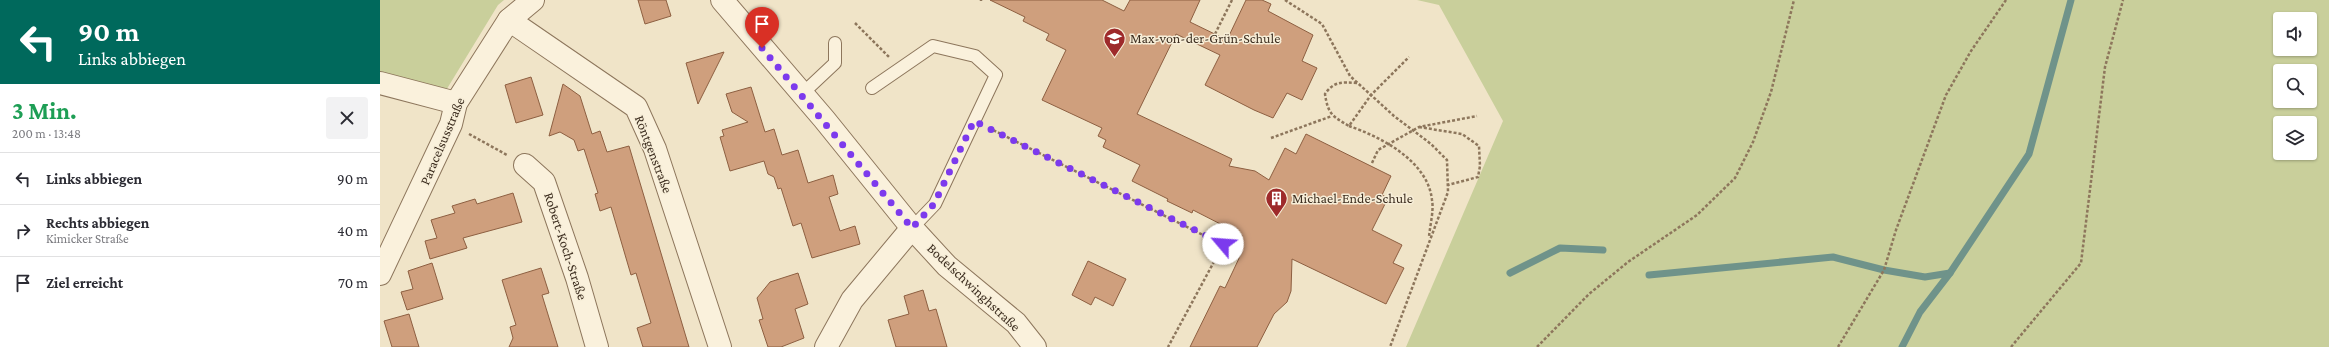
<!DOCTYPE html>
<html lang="de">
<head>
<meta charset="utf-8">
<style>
	:root { --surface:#fff; --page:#f2f2f3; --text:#2b2b33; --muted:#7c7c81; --line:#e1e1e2 }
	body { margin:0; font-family:"Crimson Pro",serif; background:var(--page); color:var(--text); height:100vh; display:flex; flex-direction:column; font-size:15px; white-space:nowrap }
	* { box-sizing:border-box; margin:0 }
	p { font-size:13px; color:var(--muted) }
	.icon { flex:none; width:22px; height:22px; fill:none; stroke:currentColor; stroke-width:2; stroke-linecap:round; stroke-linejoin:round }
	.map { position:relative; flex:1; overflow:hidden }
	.sheet { display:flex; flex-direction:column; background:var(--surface); width:380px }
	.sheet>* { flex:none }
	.top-card { background:#00695c; color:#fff; overflow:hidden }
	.tools { position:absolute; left:1893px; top:12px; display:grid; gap:8px }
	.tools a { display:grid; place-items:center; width:44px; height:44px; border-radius:4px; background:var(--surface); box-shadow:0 1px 3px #0004; font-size:20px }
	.pin { position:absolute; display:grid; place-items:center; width:34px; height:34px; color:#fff; margin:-41px -17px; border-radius:50% 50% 50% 0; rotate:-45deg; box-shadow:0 0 4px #0007 }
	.pin .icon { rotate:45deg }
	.me { position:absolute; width:44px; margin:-22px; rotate:297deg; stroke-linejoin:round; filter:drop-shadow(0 0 3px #0008) }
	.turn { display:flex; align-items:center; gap:14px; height:84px; padding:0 12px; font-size:18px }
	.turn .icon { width:52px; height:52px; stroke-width:2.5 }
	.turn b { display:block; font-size:28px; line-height:34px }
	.round { display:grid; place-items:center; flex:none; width:42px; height:42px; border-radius:4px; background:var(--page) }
	.head { display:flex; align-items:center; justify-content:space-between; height:68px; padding:0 12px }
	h1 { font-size:24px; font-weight:700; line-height:30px; color:#1e9e55 }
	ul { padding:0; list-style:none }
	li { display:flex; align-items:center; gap:12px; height:52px; padding:0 12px; border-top:1px solid var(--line) }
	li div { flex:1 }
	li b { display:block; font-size:15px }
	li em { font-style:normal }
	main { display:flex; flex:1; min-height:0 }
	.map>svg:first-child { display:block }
	.green { fill:#c9cf9b; fill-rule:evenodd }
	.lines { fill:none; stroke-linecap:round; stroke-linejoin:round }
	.stream { stroke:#6f938a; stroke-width:7 }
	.building { fill:#cf9f7d; stroke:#8d5f41 }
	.lane-casing { stroke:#8d765c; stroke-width:14 }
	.street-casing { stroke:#8d765c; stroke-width:24 }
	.path { stroke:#8d765c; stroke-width:2.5; stroke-dasharray:3 2; stroke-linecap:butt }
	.lane { stroke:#faf1dc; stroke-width:12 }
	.street { stroke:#faf1dc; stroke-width:22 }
	.route { stroke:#7c3aed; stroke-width:7; stroke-dasharray:0 12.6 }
	.labels { text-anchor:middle; stroke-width:3; stroke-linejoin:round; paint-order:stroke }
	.poi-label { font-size:14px; fill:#3d2e20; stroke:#f7eed8; text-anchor:start }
	.street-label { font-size:14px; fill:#3d2e20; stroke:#f7eed8 }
</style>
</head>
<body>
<main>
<section class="sheet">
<div class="top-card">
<div class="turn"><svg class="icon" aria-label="left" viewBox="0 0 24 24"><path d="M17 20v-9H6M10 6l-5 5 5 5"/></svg><div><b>90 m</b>Links abbiegen</div></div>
</div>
<div class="head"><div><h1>3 Min.</h1><p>200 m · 13:48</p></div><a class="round"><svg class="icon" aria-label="close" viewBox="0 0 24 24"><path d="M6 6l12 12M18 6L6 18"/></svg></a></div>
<ul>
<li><svg class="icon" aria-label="left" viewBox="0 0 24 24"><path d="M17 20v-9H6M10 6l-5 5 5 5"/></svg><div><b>Links abbiegen</b></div><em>90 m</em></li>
<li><svg class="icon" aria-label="right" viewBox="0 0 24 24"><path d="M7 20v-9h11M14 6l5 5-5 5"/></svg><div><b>Rechts abbiegen</b><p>Kimicker Straße</p></div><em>40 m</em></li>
<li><svg class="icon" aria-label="arrive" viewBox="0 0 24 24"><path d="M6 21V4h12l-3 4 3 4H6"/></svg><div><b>Ziel erreicht</b></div><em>70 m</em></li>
</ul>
</section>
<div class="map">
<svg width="1949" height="347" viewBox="0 0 1949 347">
	<rect width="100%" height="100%" fill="#f0e4c8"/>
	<g class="green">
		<path d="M 0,0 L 124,0 L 118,5 L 65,92 L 0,73 Z"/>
		<path d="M 1037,0 L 1949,0 L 1949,347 L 1026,347 L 1123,121 L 1059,5 ZM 1900,19 L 1930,19 L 1930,49 L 1900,49 ZM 1900,71 L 1930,71 L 1930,101 L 1900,101 ZM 1900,123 L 1930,123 L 1930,153 L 1900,153 Z"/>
	</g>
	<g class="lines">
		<g class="stream">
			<path d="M 1130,273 L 1180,248 L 1223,250"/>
			<path d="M 1269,275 L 1453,257 L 1504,270 L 1545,277 L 1570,273"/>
			<path d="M 1522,347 L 1540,312 L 1570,273 L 1649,154 L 1691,0"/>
		</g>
	</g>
	<g class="building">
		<path d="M 258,0 L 286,0 L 291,16 L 265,24 Z"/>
		<path d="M 610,0 L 722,0 L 744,11 L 750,0 L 820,0 L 810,22 L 847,40 L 866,0 L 882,0 L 891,4 L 888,11 L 933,35 L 922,61 L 937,68 L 922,100 L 907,93 L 893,118 L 874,110 L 825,85 L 840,55 L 796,34 L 757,114 L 852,159 L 849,166 L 875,171 L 889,180 L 905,148 L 916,154 L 926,134 L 1011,176 L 1002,195 L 1008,198 L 992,230 L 1022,245 L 1013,263 L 1024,268 L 1006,304 L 912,259 L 911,291 L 907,302 L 894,314 L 877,347 L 810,347 L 840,286 L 845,288 L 862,252 L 855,249 L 862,235 L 813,210 L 812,213 L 787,201 L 788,199 L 752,181 L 760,165 L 723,147 L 726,140 L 718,136 L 722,128 L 662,100 L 686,50 L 666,40 L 669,34 L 643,21 L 645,17 Z"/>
		<path d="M 344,52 L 318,104 L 306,63 Z"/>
		<path d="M 151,77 L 163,115 L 136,123 L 125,85 Z"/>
		<path d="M 183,84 L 200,96 L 212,134 L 220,131 L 227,152 L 249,146 L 309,347 L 263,347 L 257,328 L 271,323 L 256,273 L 251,275 L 231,207 L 220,211 L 215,194 L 218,193 L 204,149 L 198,151 L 194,140 L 180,132 L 169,136 Z"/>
		<path d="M 371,87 L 385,132 L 394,129 L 402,155 L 418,150 L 428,183 L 453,175 L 458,194 L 449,197 L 460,231 L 475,226 L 480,244 L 432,258 L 421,223 L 413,226 L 401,188 L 398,189 L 394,177 L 388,174 L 384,161 L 350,171 L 340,137 L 344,136 L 342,130 L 368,122 L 352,112 L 346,94 Z"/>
		<path d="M 133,193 L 142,222 L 83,238 L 87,248 L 50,259 L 45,241 L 57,238 L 51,220 L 75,213 L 72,206 L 95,199 L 97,204 Z"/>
		<path d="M 708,261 L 746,279 L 733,306 L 715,297 L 711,305 L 692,295 Z"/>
		<path d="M 52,263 L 63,299 L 27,310 L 21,292 L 33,289 L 28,271 Z"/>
		<path d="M 161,268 L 169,293 L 162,295 L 178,347 L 129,347 L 133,338 L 130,327 L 136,325 L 122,280 Z"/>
		<path d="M 418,273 L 428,304 L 415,309 L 424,338 L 401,347 L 388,347 L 379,320 L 383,319 L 377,298 L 390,282 Z"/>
		<path d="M 543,290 L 549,311 L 556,309 L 567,347 L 516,347 L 508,320 L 529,314 L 524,296 Z"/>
		<path d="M 29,314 L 39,347 L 12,347 L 4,321 Z"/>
	</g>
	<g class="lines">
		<defs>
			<g id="lane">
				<path d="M 492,88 L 553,46 L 595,56 L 616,75 L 555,204 L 532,228"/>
				<path d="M 422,94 L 455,63 L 455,43"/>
			</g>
			<g id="street">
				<path d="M 342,0 L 444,119 L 532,228 L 567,266 L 636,323 L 655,347"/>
				<path d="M 129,20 L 256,107 L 275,149 L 340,347"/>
				<path d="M 0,83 L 76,103"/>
				<path d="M 145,165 L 164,182 L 197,278 L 217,347"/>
				<path d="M 0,274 L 71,124 L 76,103 L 129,20 L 153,0"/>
				<path d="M 446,347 L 472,300 L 532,228"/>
			</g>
		</defs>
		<use href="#lane" class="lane-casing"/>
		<use href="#street" class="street-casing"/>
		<g class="path">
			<path d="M 601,0 L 601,1"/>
			<path d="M 905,0 L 942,24 L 970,76 L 1014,116 L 1051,144 L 1067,160 L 1068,192 L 1010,347"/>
			<path d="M 475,23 L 509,57"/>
			<path d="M 835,34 L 852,0"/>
			<path d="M 977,83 C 962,82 954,81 945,94 C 948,114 952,116 969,126 L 991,95 L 1029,57"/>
			<path d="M 969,126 C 1001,137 1048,161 1052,200 C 1054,211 1050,225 1049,237"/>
			<path d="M 1039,127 L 1082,134 L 1099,146 L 1100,166 L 1098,177 L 1068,185"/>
			<path d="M 609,128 L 843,245 L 788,347"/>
			<path d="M 89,134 L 127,155"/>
			<path d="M 891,138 L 952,116"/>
			<path d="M 992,163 L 998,150 L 1039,127 L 1097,116"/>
			<path d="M 1157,347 L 1209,294 L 1248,262 L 1317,215 L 1355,178 L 1373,142 L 1391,92 L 1414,0"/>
			<path d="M 1458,347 L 1504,270 L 1516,230 L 1566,95 L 1591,51 L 1626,0"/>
			<path d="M 1631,347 L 1701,263 L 1725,67 L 1743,0"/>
		</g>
		<use href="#lane" class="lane"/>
		<use href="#street" class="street"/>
	</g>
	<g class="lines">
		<path class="route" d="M 382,48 L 532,228 L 554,204 L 594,121 L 843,244"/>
	</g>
	<defs>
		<symbol id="school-pin" viewBox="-11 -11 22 30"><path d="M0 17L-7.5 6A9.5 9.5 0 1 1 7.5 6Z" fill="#9e2a2b" stroke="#f7eed8"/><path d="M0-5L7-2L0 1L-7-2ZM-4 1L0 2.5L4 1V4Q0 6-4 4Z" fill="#fff"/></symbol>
		<symbol id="building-pin" viewBox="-11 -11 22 30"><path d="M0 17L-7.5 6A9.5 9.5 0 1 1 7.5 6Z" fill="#9e2a2b" stroke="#f7eed8"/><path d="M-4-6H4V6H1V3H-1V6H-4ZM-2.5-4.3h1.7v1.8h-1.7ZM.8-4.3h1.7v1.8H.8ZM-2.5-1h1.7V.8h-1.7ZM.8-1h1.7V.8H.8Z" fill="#fff"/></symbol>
	</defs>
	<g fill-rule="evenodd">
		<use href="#school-pin" x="722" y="26" width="25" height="34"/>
		<use href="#building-pin" x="884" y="186" width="25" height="34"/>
	</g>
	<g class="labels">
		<g class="poi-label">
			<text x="750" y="43">Max-von-der-Grün-Schule</text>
			<text x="912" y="203">Michael-Ende-Schule</text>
		</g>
		<g class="street-label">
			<text transform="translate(62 141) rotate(-67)" y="5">Paracelsusstraße</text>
			<text transform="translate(274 154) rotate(69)" y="5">Röntgenstraße</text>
			<text transform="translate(186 246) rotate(72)" y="5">Robert-Koch-Straße</text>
			<text transform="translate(594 287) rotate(43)" y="5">Bodelschwinghstraße</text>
		</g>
	</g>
</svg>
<div class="tools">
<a><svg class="icon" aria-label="sound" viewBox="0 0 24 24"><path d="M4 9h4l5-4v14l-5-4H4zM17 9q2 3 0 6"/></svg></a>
<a><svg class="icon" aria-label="search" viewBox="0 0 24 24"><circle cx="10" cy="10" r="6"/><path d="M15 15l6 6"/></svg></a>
<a><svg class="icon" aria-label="layers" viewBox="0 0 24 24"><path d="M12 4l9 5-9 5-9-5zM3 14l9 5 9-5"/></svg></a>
</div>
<div class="pin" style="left:382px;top:48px;background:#d93025"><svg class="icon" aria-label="arrive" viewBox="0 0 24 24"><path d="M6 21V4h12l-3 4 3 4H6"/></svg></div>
<svg class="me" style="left:843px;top:244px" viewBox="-20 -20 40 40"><circle r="19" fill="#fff"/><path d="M0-13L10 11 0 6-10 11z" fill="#7c3aed"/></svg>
</div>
</main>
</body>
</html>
